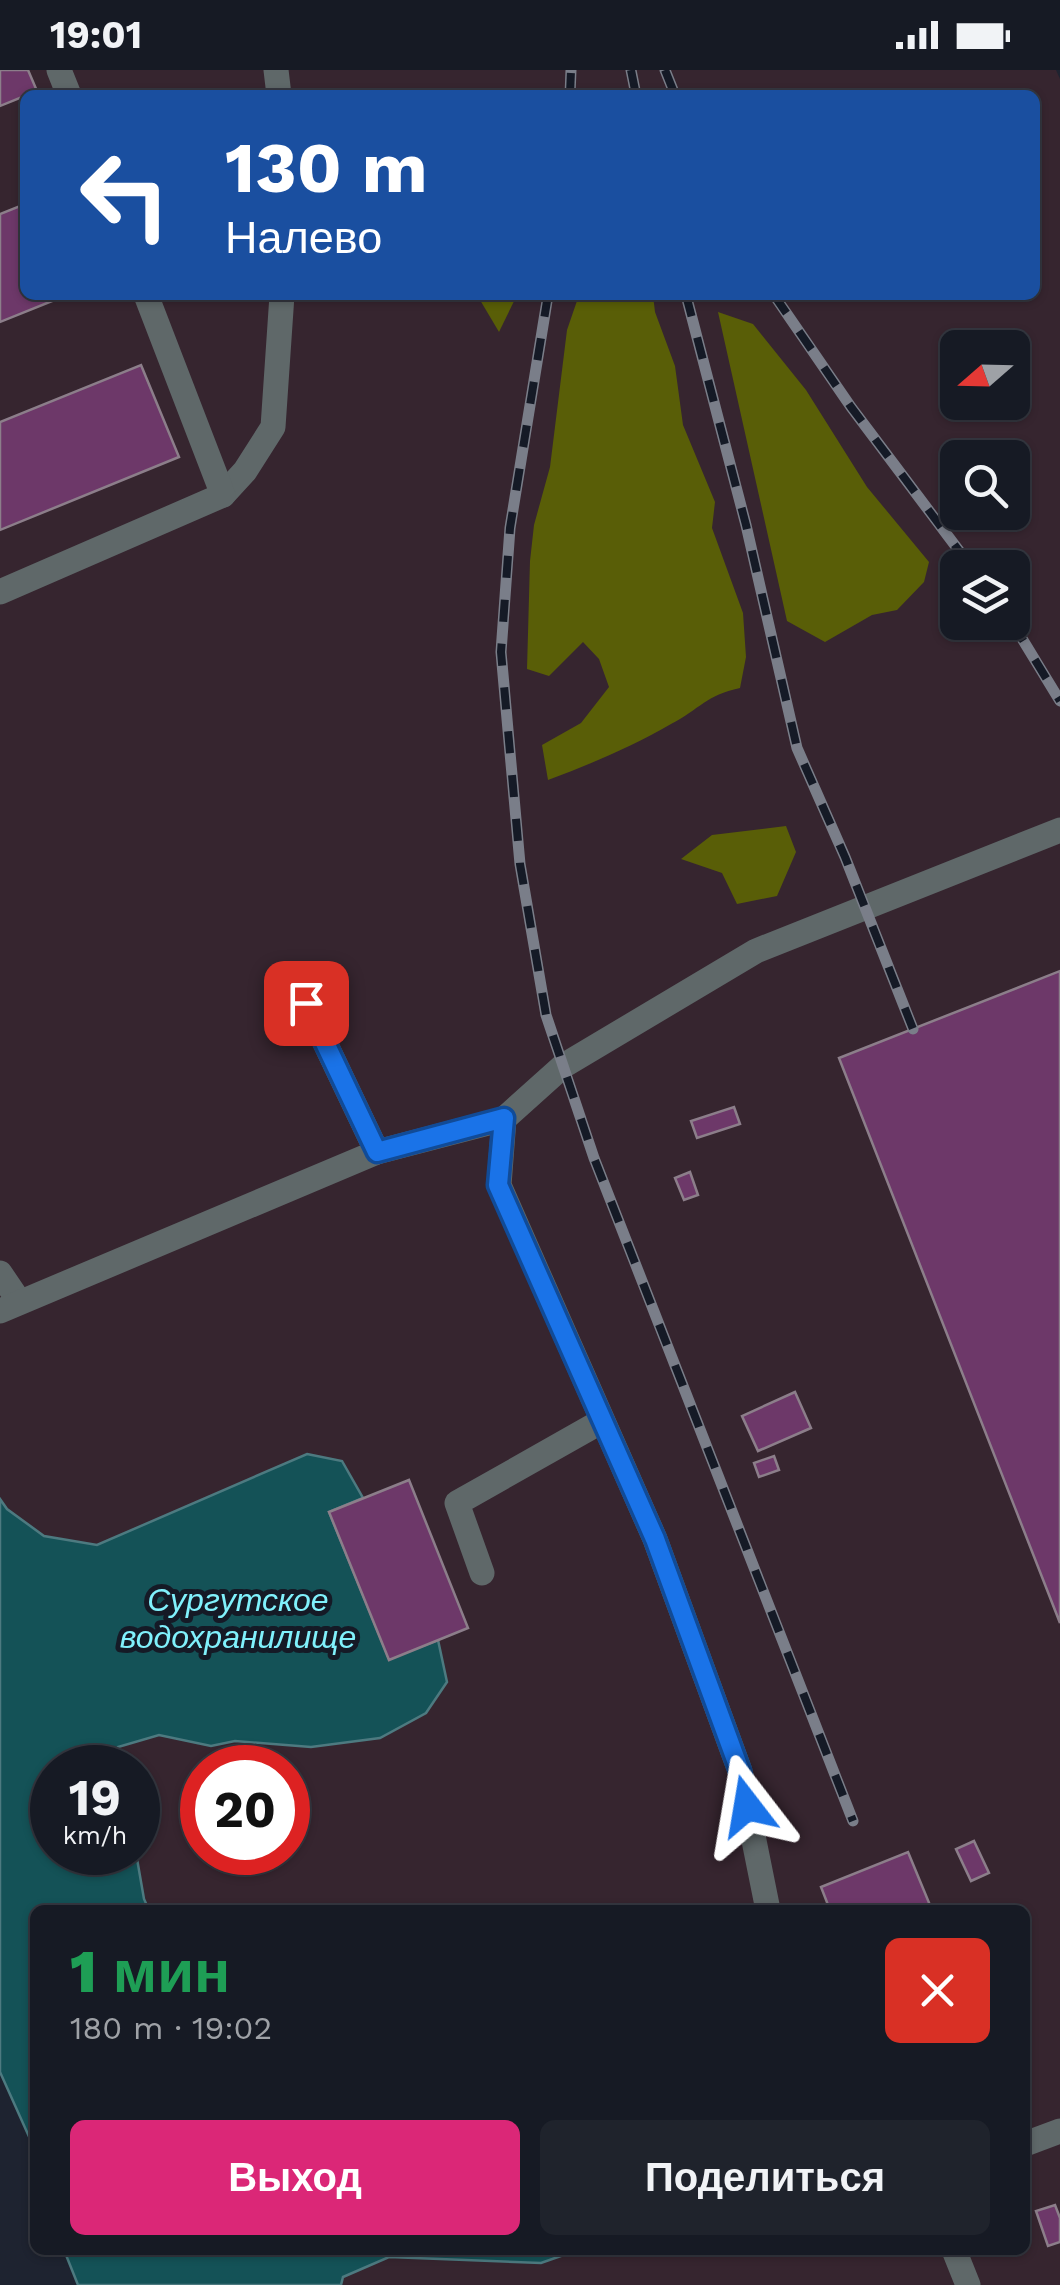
<!DOCTYPE html>
<html lang="ru">
<head>
<meta charset="utf-8">
<style>
	:root { --surface:#161a24; --page:#1f232c; --text:#f1f3f6; --muted:#9ea1a6; --line:#353841; --accent:#db2777 }
	body { margin:0; font-family:"Work Sans",sans-serif; background:var(--page); color:var(--text); height:100vh; display:flex; flex-direction:column; font-size:38px; white-space:nowrap }
	* { box-sizing:border-box; margin:0 }
	p { font-size:32px; color:var(--muted) }
	.icon { flex:none; width:55px; height:55px; fill:none; stroke:currentColor; stroke-width:2; stroke-linecap:round; stroke-linejoin:round }
	.map { position:relative; flex:1; overflow:hidden }
	.sheet { position:absolute; left:30px; top:1835px; width:1000px; height:350px; display:flex; flex-direction:column; background:var(--surface); border-radius:15px; box-shadow:0 2px 8px #0004,0 0 0 2px var(--line) }
	.sheet>* { flex:none }
	.guide { position:absolute; left:20px; top:20px; width:1020px; height:210px; border-radius:15px; box-shadow:0 2px 8px #0004,0 0 0 2px var(--line); background:#1a4fa0; color:#fff; overflow:hidden }
	.needle { width:65px; rotate:250deg }
	.buttons { position:absolute; left:940px; top:260px; display:grid; gap:20px }
	.buttons a { display:grid; place-items:center; width:90px; height:90px; border-radius:15px; background:var(--surface); box-shadow:0 2px 8px #0004,0 0 0 2px var(--line); font-size:50px }
	.speed { position:absolute; left:30px; top:1675px; display:flex; gap:20px; font-size:50px; font-weight:700; text-align:center }
	.speed>* { display:grid; place-content:center; width:130px; height:130px; border-radius:50%; background:var(--surface); box-shadow:0 2px 8px #0004,0 0 0 2px var(--line); line-height:1 }
	.speed small { font-size:25px; font-weight:400 }
	.speed .limit { border:15px solid #d22; background:#fff; color:#111 }
	.pin { position:absolute; display:grid; place-items:center; width:85px; height:85px; color:#fff; margin:-42px; border-radius:20px; box-shadow:0 5px 15px #0006 }
	.me { position:absolute; width:110px; margin:-55px; rotate:346deg; stroke-linejoin:round; filter:drop-shadow(0 0 8px #0008) }
	.turn { display:flex; align-items:center; gap:35px; height:210px; padding:0 40px; font-size:45px }
	.turn .icon { width:130px; height:130px; stroke-width:2.5 }
	.turn b { display:block; font-size:70px; line-height:85px }
	.round { display:grid; place-items:center; flex:none; width:105px; height:105px; border-radius:15px; background:var(--page) }
	.summary { display:flex; align-items:center; justify-content:space-between; height:170px; padding:0 40px }
	h1 { font-size:60px; font-weight:800; line-height:75px; color:#1e9e55 }
	.button { display:flex; gap:20px; margin-top:auto; padding:20px 40px }
	.button a { flex:1; height:115px; border-radius:15px; background:var(--accent); color:#fff; font-size:40px; font-weight:800; line-height:115px; text-align:center }
	.button a+a { background:var(--page); color:var(--text) }
	.status { display:flex; justify-content:space-between; align-items:center; height:70px; padding:0 50px; background:var(--surface); direction:ltr }
	.status svg { height:28px; fill:currentColor }
	.map>svg:first-child { display:block }
	.industrial { fill:#36252f; fill-rule:evenodd }
	.forest { fill:#595e07 }
	.water { fill:#145257; stroke:#4d7a80; stroke-width:2.5 }
	.building { fill:#6d3869; stroke:#8c7e8a; stroke-width:2.5 }
	.lines { fill:none; stroke-linecap:round; stroke-linejoin:round }
	.minor { stroke:#5f6869; stroke-width:25 }
	.rail-casing { stroke:#7a7e89; stroke-width:11 }
	.rail { stroke:#151a26; stroke-width:8; stroke-dasharray:22; stroke-linecap:butt }
	.route-casing { stroke:#114b97; stroke-width:25 }
	.route { stroke:#1a73e8; stroke-width:18 }
	.labels { text-anchor:middle; stroke-width:10; stroke-linejoin:round; paint-order:stroke }
	.water-label { font-size:32px; font-style:italic; fill:#80f1fc; stroke:#151a26 }
</style>
</head>
<body>
<div class="status"><b>19:01</b><svg viewBox="0 0 49 12"><path d="M0 12V9h3v3zM5 12V6h3v6zM10 12V3h3v9zM15 12V0h3v12zM26 1h20v11H26zM47 4h2v5h-2z"/></svg></div>
<div class="map">
<svg width="1060" height="2215" viewBox="0 0 1060 2215">
	<rect width="100%" height="100%" fill="#1e2330"/>
	<path class="industrial" d="M 0,0 L 1056,0 L 1060,9 L 1060,2215 L 341,2215 L 343,2207 L 389,2187 L 541,2193 L 578,2180 L 1025,2180 L 1025,1840 L 149,1840 L 144,1829 L 136,1783 L 138,1698 L 112,1697 L 118,1677 L 159,1665 L 211,1676 L 234,1671 L 311,1677 L 389,1590 L 307,1384 L 97,1475 L 44,1466 L 7,1439 L 0,1429 ZM 25,25 L 1035,25 L 1035,225 L 25,225 ZM 958,278 L 1012,278 L 1012,332 L 958,332 ZM 958,388 L 1012,388 L 1012,442 L 958,442 ZM 958,498 L 1012,498 L 1012,552 L 958,552 ZM 202,1698 L 288,1698 L 288,1782 L 202,1782 Z"/>
	<g class="forest">
		<path d="M 482,225 L 517,225 L 499,262 L 480,230 Z"/>
		<path d="M 579,225 L 653,225 L 655,242 L 675,296 L 683,355 L 715,432 L 712,458 L 743,543 L 746,587 L 740,618 C 706,625 700,639 671,654 C 631,677 591,694 548,710 L 542,675 L 581,653 L 609,617 L 599,589 L 583,572 L 549,606 L 527,599 L 530,491 L 534,455 L 550,397 L 567,260 Z"/>
		<path d="M 718,242 L 753,254 L 806,320 L 867,417 L 929,492 L 924,512 L 897,540 L 872,545 L 825,572 L 787,551 Z"/>
		<path d="M 786,756 L 796,782 L 777,826 L 737,834 L 722,803 L 681,789 L 712,765 Z"/>
	</g>
	<g class="water">
		<path d="M 307,1384 L 342,1391 L 363,1428 L 329,1442 L 389,1589 L 438,1570 L 447,1612 L 426,1643 L 380,1668 L 311,1677 L 235,1671 L 211,1676 L 159,1665 L 118,1677 L 112,1697 L 52,1698 L 52,1782 L 136,1783 L 144,1829 L 149,1840 L 35,1840 L 35,2080 L 0,2002 L 0,1429 L 7,1439 L 44,1466 L 97,1475 Z"/>
		<path d="M 64,2180 L 578,2180 L 541,2193 L 389,2187 L 343,2207 L 341,2215 L 78,2215 Z"/>
	</g>
	<g class="building">
		<path d="M 0,0 L 28,0 L 37,21 L 0,36 Z"/>
		<path d="M 25,134 L 25,225 L 67,225 L 0,252 L 0,144 Z"/>
		<path d="M 141,295 L 179,387 L 0,460 L 0,352 Z"/>
		<path d="M 1060,901 L 1060,1553 L 839,988 Z"/>
		<path d="M 734,1037 L 740,1054 L 697,1068 L 691,1051 Z"/>
		<path d="M 690,1102 L 698,1125 L 684,1130 L 675,1108 Z"/>
		<path d="M 795,1322 L 811,1358 L 758,1381 L 742,1346 Z"/>
		<path d="M 774,1386 L 779,1400 L 759,1407 L 754,1393 Z"/>
		<path d="M 409,1410 L 468,1558 L 389,1590 L 329,1442 Z"/>
		<path d="M 974,1771 L 989,1803 L 971,1811 L 956,1779 Z"/>
		<path d="M 908,1782 L 932,1840 L 830,1840 L 821,1817 Z"/>
		<path d="M 1055,2135 L 1060,2148 L 1060,2172 L 1048,2176 L 1036,2141 Z"/>
	</g>
	<g class="lines">
		<g class="minor">
			<path d="M 59,0 L 69,25"/>
			<path d="M 276,0 L 279,25"/>
			<path d="M 223,425 L 245,401 L 273,357 L 282,225"/>
			<path d="M 0,522 L 223,425 L 146,225"/>
			<path d="M 306,933 L 377,1082"/>
			<path d="M 0,1203 L 19,1231"/>
			<path d="M 0,1241 L 377,1082 L 504,1049"/>
			<path d="M 482,1503 L 457,1433 L 602,1351"/>
			<path d="M 768,1840 L 740,1701 L 655,1469 L 499,1115 L 504,1049 L 563,996 L 756,881 L 1060,760"/>
			<path d="M 1025,2074 L 1060,2061"/>
			<path d="M 954,2180 L 968,2215"/>
		</g>
		<defs>
			<g id="rail">
				<path d="M 631,0 L 636,25"/>
				<path d="M 665,0 L 675,25"/>
				<path d="M 570,25 L 571,0"/>
				<path d="M 548,225 L 510,458 L 501,582 L 520,794 L 546,945 L 594,1088 L 853,1751"/>
				<path d="M 686,225 L 746,455 L 797,678 L 845,787 L 913,959"/>
				<path d="M 774,225 L 851,337 L 972,498"/>
				<path d="M 1012,552 L 1060,631"/>
			</g>
		</defs>
		<use href="#rail" class="rail-casing"/>
		<use href="#rail" class="rail"/>
	</g>
	<g class="lines">
		<defs>
			<path id="route" d="M 306,933 L 377,1082 L 504,1048 L 498,1115 L 655,1469 L 740,1701 L 747,1736"/>
		</defs>
		<use href="#route" class="route-casing"/>
		<use href="#route" class="route"/>
	</g>
	<g class="labels">
		<g class="water-label">
			<text x="238" y="1541">Сургутское<tspan x="238" dy="37">водохранилище</tspan></text>
		</g>
	</g>
</svg>
<div class="buttons">
<a><svg class="needle" viewBox="-14 -14 28 28"><path d="M0-13l5 13h-10z" fill="#e53935"/><path d="M0 13l5-13h-10z" fill="#9ea1a6"/></svg></a>
<a><svg class="icon" aria-label="search" viewBox="0 0 24 24"><circle cx="10" cy="10" r="6"/><path d="M15 15l6 6"/></svg></a>
<a><svg class="icon" aria-label="layers" viewBox="0 0 24 24"><path d="M12 4l9 5-9 5-9-5zM3 14l9 5 9-5"/></svg></a>
</div>
<div class="speed"><div>19<small>km/h</small></div><div class="limit">20</div></div>
<div class="pin" style="left:306px;top:933px;background:#d93025"><svg class="icon" aria-label="arrive" viewBox="0 0 24 24"><path d="M6 21V4h12l-3 4 3 4H6"/></svg></div>
<svg class="me" style="left:747px;top:1736px" viewBox="-20 -20 40 40"><path d="M0-17L14 15 0 8-14 15z" fill="#1a73e8" stroke="#fff" stroke-width="4"/></svg>
<div class="guide">
<div class="turn"><svg class="icon" aria-label="left" viewBox="0 0 24 24"><path d="M17 20v-9H6M10 6l-5 5 5 5"/></svg><div><b>130 m</b>Налево</div></div>
</div>
<section class="sheet">
<div class="summary"><div><h1>1 мин</h1><p>180 m · 19:02</p></div><a class="round" style="background:#d93025;color:#fff"><svg class="icon" aria-label="close" viewBox="0 0 24 24"><path d="M6 6l12 12M18 6L6 18"/></svg></a></div>
<div class="button"><a>Выход</a><a>Поделиться</a></div>
</section>
</div>
</body>
</html>
